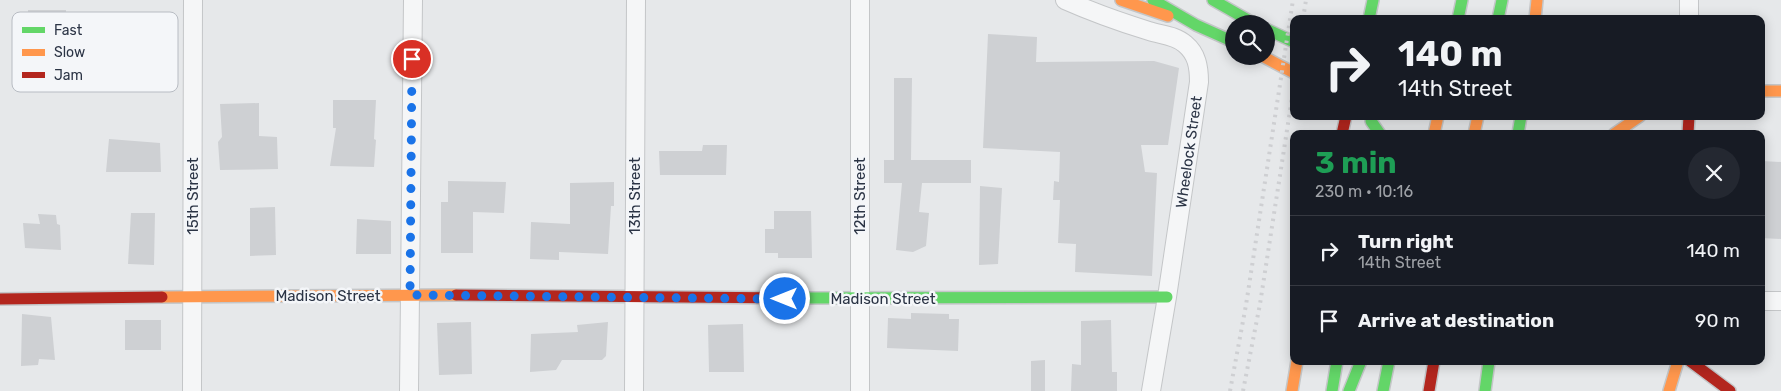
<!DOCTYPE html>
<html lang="en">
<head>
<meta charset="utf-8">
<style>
	:root { --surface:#171b24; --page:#242831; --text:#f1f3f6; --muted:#9ea1a6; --line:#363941 }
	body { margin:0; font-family:Rubik,sans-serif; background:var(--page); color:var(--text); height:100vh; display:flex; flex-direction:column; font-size:19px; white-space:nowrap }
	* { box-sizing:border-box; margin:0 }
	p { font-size:16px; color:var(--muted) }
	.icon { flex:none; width:28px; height:28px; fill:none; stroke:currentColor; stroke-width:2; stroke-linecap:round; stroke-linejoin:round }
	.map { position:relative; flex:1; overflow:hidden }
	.sheet { position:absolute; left:1290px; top:130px; width:475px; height:235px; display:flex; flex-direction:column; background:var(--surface); border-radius:10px; box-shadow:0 2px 12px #0003 }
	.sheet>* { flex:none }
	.guide { position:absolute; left:1290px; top:15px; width:475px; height:105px; border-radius:10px; box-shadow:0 2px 12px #0003; background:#171b24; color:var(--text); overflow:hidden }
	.controls { position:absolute; left:1225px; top:15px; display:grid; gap:10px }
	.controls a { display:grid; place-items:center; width:50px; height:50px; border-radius:50%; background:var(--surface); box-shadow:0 2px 12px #0003; font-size:25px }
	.pin { position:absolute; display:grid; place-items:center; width:42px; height:42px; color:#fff; margin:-21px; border:2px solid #fff; border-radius:50%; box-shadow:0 1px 5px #0007 }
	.me { position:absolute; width:55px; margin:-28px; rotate:270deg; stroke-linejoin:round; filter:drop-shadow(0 0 4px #0008) }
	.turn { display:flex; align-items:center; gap:18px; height:105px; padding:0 25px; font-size:22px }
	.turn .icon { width:65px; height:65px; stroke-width:2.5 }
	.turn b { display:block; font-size:35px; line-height:42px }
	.round { display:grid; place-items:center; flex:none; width:52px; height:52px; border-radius:26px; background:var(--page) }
	.overview { display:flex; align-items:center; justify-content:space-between; height:85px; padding:0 25px }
	h1 { font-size:30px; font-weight:700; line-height:38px; color:#1e9e55 }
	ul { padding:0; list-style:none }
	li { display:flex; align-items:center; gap:15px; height:70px; padding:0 25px; border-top:1px solid var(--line) }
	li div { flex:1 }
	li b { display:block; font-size:19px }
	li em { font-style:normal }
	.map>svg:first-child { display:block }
	.building { fill:#ced0d3 }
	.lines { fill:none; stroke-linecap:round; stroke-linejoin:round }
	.street-casing { stroke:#c4c6c8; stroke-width:20 }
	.fast-casing { stroke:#c4c6c8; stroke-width:14 }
	.slow-casing { stroke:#c4c6c8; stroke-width:14 }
	.jam-casing { stroke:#c4c6c8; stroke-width:14 }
	.street { stroke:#f5f6f7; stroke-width:18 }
	.fast { stroke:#63d668; stroke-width:11 }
	.slow { stroke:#ff974d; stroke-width:11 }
	.jam { stroke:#b3261e; stroke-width:11 }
	.rail { stroke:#cecfd2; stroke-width:4; stroke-dasharray:2.5 5; stroke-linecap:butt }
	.route { stroke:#1a73e8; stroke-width:9; stroke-dasharray:0 16.2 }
	.labels { text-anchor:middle; stroke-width:5; stroke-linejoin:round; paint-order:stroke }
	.street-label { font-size:15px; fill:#2b3445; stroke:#f4f6f9 }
	.key { fill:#f4f6f9; stroke:#b8bcc3; stroke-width:1 }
	.key-label { font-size:14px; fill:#2b3445 }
</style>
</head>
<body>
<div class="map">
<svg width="1781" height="391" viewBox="0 0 1781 391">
	<rect width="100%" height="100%" fill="#e6e8ea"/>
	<g class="building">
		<rect x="28" y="10" width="38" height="44"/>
		<path d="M 988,34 L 1037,37 L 1036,62 L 1154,61 L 1179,68 L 1168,145 L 1141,145 L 1145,172 L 1157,173 L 1152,276 L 1075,272 L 1076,244 L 1058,243 L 1060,200 L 1053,200 L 1054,181 L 1059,182 L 1060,152 L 983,148 Z"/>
		<path d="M 894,78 L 912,78 L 911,160 L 971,160 L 971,183 L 922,183 L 919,212 L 929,213 L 926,246 L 913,252 L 896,250 L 902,183 L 884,183 L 884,160 L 894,160 Z"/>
		<path d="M 333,100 L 376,100 L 374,139 L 376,140 L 374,167 L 330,166 L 336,128 L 333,128 Z"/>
		<path d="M 259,103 L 259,136 L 277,137 L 278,169 L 220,170 L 218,142 L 222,137 L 220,104 Z"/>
		<path d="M 109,139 L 160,143 L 161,172 L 106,172 Z"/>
		<path d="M 703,145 L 727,145 L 726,175 L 660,175 L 659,151 L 702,151 Z"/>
		<path d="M 1761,161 L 1781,162 L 1781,239 L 1761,238 Z"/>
		<path d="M 448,181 L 506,182 L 504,213 L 473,212 L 473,253 L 441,253 L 441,202 L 448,202 Z"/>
		<path d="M 614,182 L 614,206 L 611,206 L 608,254 L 559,252 L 559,260 L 530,259 L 531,222 L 570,224 L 570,183 Z"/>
		<path d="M 980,186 L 1002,188 L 998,264 L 979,265 Z"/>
		<path d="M 275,207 L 276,255 L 250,256 L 250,208 Z"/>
		<path d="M 774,211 L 811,211 L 812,258 L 778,258 L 778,253 L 765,253 L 765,229 L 774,229 Z"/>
		<path d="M 131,213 L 155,213 L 154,265 L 128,264 Z"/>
		<path d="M 38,214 L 56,215 L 57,224 L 60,225 L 61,250 L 25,248 L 23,223 L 40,224 Z"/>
		<path d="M 357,219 L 391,221 L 391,254 L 356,254 Z"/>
		<path d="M 911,313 L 949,314 L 949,319 L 959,319 L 958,351 L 887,348 L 888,318 L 911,319 Z"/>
		<path d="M 22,314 L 51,317 L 55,360 L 39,359 L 38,365 L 21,366 Z"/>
		<rect x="125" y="320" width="36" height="30"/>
		<path d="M 1111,320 L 1112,372 L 1117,372 L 1117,391 L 1071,391 L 1072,364 L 1081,365 L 1081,321 Z"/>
		<path d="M 471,322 L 472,374 L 439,375 L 437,323 Z"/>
		<path d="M 608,322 L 606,356 L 602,360 L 562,360 L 556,370 L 530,372 L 531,334 L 578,332 L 577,325 Z"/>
		<path d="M 743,324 L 744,372 L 709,372 L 708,325 Z"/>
		<path d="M 1045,360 L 1045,391 L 1031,391 L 1031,361 Z"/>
	</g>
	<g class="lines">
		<defs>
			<g id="street">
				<path d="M 1065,0 C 1092,12 1120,22 1149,31 C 1161,35 1175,35 1185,44 C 1197,54 1199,67 1199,82 L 1167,297 L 1151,391"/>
				<path d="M 1689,0 L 1689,19"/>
				<path d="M 1761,301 L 1781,301"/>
				<path d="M 192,391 L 193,0"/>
				<path d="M 409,391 L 413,0"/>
				<path d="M 634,391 L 636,0"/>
				<path d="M 860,391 L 860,0"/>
			</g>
			<g id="fast">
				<path d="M 1153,0 L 1196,25 L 1234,42"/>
				<path d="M 1213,0 L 1255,24"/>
				<path d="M 1369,19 L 1373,0"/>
				<path d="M 1458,19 L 1462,0"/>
				<path d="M 1498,19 L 1502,0"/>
				<path d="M 1266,29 L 1294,42"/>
				<path d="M 1371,121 L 1380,134"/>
				<path d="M 1518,134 L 1521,116"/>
				<path d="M 797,298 L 1167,297"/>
				<path d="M 1332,391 L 1337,361"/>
				<path d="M 1349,391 L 1361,361"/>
				<path d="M 1383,391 L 1389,361"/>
				<path d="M 1485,391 L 1489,361"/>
			</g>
			<g id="slow">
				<path d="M 1121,0 L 1168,16"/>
				<path d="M 1535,19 L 1537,0"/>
				<path d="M 1262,56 L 1294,73"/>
				<path d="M 1761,91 L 1781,91"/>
				<path d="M 1434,134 L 1438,116"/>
				<path d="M 1474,134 L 1478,116"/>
				<path d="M 1614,134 L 1640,116"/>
				<path d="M 162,297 L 456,295"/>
				<path d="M 1292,391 L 1297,361"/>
				<path d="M 1669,391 L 1678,361"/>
			</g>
			<g id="jam">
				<path d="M 1342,134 L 1346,116"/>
				<path d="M 1688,134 L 1689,116"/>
				<path d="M 456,295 L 797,298"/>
				<path d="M 0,299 L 162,297"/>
				<path d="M 1690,361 L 1730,391"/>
				<path d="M 1429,391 L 1434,361"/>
			</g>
		</defs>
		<use href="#street" class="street-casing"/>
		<use href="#fast" class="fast-casing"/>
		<use href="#slow" class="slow-casing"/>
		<use href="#jam" class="jam-casing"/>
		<use href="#street" class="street"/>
		<use href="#fast" class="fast"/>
		<use href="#slow" class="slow"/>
		<use href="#jam" class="jam"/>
		<g class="rail">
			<path d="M 1303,19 L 1306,0"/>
			<path d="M 1230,391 L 1246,305 L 1293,0"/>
			<path d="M 1243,391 L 1260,304 L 1294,85"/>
		</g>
	</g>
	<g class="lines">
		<path class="route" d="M 412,59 L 410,295 L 785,299"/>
	</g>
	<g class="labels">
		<g class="street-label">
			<text transform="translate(1189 152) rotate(-82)" y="5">Wheelock Street</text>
			<text transform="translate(193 196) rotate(-90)" y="5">15th Street</text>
			<text transform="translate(635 196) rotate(-90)" y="5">13th Street</text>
			<text transform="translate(860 196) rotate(-90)" y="5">12th Street</text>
			<text x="328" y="301">Madison Street</text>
			<text x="883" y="304">Madison Street</text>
		</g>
	</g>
	<rect x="12" y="12" width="166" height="80" rx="8" class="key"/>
	<rect x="22" y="27" width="23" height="6" fill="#63d668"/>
	<rect x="22" y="49" width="23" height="7" fill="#ff974d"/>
	<rect x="22" y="72" width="23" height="6" fill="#b3261e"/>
	<g class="key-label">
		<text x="54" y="35">Fast</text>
		<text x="54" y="57">Slow</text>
		<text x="54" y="80">Jam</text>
	</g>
</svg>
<div class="controls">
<a><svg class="icon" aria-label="search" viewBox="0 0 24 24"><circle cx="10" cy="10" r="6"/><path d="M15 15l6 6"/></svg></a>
</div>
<div class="pin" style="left:412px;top:59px;background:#d93025"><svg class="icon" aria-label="arrive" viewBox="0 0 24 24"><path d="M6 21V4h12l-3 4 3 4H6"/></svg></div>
<svg class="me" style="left:785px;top:299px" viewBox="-20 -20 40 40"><circle r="17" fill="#1a73e8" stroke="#fff" stroke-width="3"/><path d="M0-11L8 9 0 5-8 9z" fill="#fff"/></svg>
<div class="guide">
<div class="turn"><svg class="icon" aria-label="right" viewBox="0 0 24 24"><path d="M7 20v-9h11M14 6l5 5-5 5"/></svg><div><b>140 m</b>14th Street</div></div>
</div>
<section class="sheet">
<div class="overview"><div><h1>3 min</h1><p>230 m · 10:16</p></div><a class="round"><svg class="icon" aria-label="close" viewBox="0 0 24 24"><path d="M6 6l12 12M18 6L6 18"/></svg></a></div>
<ul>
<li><svg class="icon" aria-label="right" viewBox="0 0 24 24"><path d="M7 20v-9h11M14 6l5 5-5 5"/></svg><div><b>Turn right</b><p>14th Street</p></div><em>140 m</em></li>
<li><svg class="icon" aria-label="arrive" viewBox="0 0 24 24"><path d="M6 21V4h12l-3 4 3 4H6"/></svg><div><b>Arrive at destination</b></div><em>90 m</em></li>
</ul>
</section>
</div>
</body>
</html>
